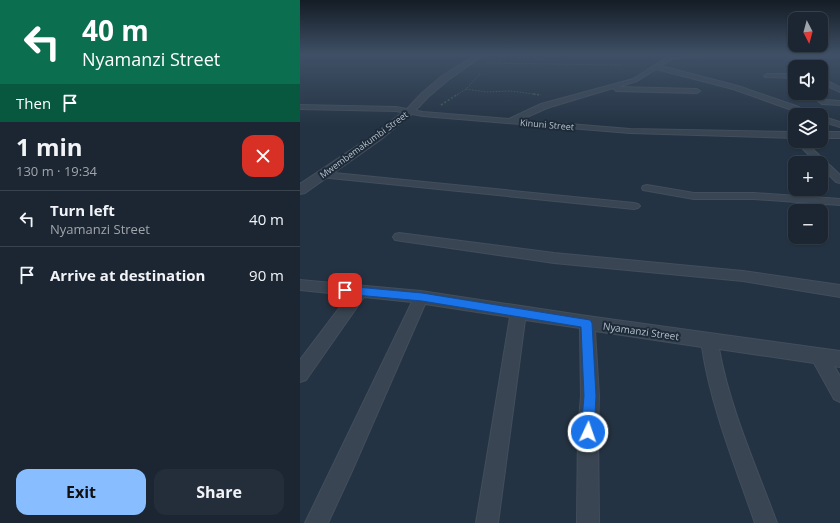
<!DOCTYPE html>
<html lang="en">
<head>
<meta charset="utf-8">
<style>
	:root { --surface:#1b2632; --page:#242e3a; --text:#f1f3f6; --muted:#a0a5ac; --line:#39434d; --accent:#88beff }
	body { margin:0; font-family:"Open Sans",sans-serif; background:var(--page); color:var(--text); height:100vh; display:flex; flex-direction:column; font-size:15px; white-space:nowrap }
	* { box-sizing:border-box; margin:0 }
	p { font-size:13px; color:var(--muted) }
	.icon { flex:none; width:22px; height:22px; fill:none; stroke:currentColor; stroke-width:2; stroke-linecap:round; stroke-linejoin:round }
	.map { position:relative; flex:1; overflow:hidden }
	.drawer { display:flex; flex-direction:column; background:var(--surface); width:300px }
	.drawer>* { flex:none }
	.top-card { background:#0b6e4f; color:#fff; overflow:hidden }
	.needle { width:26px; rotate:174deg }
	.buttons { position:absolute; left:488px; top:12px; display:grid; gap:8px }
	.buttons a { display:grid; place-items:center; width:40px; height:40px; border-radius:8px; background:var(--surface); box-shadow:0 1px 3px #0004,0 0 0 1px var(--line); font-size:20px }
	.pin { position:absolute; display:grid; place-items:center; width:34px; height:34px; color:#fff; margin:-17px; border-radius:8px; box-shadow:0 2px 6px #0006 }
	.me { position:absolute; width:44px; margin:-22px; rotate:3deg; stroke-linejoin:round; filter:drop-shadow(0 0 3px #0008) }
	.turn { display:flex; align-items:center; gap:14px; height:84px; padding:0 16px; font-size:18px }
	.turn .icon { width:52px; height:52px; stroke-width:2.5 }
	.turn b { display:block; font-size:28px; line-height:34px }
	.then { display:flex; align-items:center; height:38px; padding:0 16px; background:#0003; gap:8px; font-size:15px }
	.round { display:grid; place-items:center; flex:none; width:42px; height:42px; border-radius:12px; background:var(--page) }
	.overview { display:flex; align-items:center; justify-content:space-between; height:68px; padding:0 16px }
	h1 { font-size:24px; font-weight:700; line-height:30px }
	.cta { display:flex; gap:8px; margin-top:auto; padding:8px 16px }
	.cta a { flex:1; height:46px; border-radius:12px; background:var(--accent); color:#111; font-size:16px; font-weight:700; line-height:46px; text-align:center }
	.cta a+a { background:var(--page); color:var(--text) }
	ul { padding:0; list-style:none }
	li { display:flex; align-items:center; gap:12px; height:56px; padding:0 16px; border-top:1px solid var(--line) }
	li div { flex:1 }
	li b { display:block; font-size:15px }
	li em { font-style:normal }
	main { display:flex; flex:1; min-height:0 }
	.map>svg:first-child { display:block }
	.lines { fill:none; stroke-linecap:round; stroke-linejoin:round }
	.minor-casing { stroke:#424e5b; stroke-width:2 }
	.tertiary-casing { stroke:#424e5b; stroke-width:2 }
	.path-far1 { stroke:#405b5b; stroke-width:1; stroke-dasharray:1.5 1.5; stroke-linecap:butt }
	.path { stroke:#405b5b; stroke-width:1.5; stroke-dasharray:2 2; stroke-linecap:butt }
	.minor { fill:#394552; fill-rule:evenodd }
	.tertiary { fill:#394552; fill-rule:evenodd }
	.route { fill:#1a73e8; stroke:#114b97 }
	.labels { text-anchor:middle; stroke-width:4; stroke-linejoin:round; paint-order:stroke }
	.far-street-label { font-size:9px; fill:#b6c0cc; stroke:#1d2a38 }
	.street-label { font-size:10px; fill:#b6c0cc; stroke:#1d2a38 }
</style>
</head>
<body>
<main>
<section class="drawer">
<div class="top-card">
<div class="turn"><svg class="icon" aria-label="left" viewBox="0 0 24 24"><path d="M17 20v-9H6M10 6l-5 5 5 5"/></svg><div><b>40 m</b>Nyamanzi Street</div></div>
<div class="then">Then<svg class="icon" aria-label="arrive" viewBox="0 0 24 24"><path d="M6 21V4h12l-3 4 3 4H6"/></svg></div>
</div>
<div class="overview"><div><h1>1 min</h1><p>130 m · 19:34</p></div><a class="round" style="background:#d93025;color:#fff"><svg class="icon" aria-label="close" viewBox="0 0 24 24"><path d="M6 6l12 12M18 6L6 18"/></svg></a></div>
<ul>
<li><svg class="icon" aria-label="left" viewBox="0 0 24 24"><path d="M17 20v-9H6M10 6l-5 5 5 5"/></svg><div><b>Turn left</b><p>Nyamanzi Street</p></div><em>40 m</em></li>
<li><svg class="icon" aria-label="arrive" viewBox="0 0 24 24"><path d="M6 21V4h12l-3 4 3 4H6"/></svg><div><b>Arrive at destination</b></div><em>90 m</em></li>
</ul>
<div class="cta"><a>Exit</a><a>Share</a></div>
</section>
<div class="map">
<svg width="540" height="523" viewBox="0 0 540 523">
	<rect width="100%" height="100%" fill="#243343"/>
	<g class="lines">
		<defs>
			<g id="minor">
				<path d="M 404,54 L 404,56 L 402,57 L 374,58 L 361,66 L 438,86 L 496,106 L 517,115 L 506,115 L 433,89 L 356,69 L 337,81 L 318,87 L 397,89 L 400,91 L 397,93 L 316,91 L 313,88 L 247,108 L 220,120 L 330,129 L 495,132 L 495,138 L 330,133 L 123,116 L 96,111 L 0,109 L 0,105 L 96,107 L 123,112 L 209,119 L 241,104 L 333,79 L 371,55 Z"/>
				<path d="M 540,54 L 540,57 L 491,59 L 488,57 L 491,55 Z"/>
				<path d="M 467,74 L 495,74 L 495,78 L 465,77 L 464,76 Z"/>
				<path d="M 521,78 L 540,87 L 540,92 L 521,83 Z"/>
				<path d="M 508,93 L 516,93 L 527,100 L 540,101 L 540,105 L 522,104 Z"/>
				<path d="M 521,116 L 540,122 L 540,127 L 521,121 Z"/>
				<rect x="521" y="132" width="19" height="6"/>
				<path d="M 495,141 L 504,141 L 540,175 L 540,183 L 536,182 L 521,167 L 521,163 L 517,163 Z"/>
				<path d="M 24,172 L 334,203 L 338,204 L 340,206 L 338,208 L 334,209 L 20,177 L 19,175 L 20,173 Z"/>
				<path d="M 347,185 L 394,193 L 454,193 L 540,199 L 540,205 L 454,199 L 394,199 L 343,190 L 342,188 L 343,186 Z"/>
				<path d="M 99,233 L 254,253 L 443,271 L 540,285 L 540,297 L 443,281 L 254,263 L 95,240 L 93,237 L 95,234 Z"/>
				<path d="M 0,280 L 121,291 L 287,316 L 540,351 L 540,367 L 534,366 L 540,376 L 540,402 L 534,399 L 514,363 L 419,349 C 430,409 456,466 477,523 L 455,523 C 435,465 411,407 402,347 L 295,331 L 299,396 L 298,432 L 299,523 L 277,523 L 278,432 L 281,396 L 280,328 L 225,320 L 198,523 L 176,523 L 210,317 L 125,304 L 52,471 L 28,523 L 5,523 L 112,302 L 64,297 L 6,380 L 0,382 L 0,360 L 49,295 L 0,290 Z"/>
			</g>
			<path id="tertiary" d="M 177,54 L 185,54 L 148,80 L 128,97 L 113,113 L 80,140 L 5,193 L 0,194 L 0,184 L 72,136 L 107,109 L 122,93 L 142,76 Z"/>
		</defs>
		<use href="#minor" class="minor-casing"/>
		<use href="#tertiary" class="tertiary-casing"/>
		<g class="path-far1">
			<path d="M 186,63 L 322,65"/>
			<path d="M 166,89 L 186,92 L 211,91 L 241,95"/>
			<path d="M 157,95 L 166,89 L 181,73"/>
		</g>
		<g class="path">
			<path d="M 233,94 L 241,95"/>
			<path d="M 141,105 L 158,94"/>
		</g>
		<use href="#minor" class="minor"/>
		<use href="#tertiary" class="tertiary"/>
	</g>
	<linearGradient id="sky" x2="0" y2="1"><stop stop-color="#141c25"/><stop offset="0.43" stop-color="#3f5066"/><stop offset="1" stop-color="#3f5066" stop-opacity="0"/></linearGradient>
	<rect width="540" height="127" fill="url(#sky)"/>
	<path class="route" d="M 45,286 L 122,293 L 290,320 L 292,323 L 296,396 L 294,432 L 292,437 L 288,439 L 283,437 L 281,432 L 284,396 L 281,327 L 122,301 L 45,294 L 41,293 L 40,290 L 41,287 Z"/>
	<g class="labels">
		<g class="far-street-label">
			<text transform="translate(247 125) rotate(5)" y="3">Kinuni Street</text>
			<text transform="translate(64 145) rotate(-36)" y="3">Mwembemakumbi Street</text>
		</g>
		<g class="street-label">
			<text transform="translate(341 331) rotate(8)" y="4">Nyamanzi Street</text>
		</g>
	</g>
</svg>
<div class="buttons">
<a><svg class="needle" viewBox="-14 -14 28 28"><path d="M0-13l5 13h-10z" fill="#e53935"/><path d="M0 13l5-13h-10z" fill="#a0a5ac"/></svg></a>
<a><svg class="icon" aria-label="sound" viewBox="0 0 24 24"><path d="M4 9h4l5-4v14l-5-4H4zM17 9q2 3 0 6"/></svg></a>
<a><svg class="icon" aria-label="layers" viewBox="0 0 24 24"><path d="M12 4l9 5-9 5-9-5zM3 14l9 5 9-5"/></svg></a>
<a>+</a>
<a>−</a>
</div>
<div class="pin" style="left:45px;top:290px;background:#d93025"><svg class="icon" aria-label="arrive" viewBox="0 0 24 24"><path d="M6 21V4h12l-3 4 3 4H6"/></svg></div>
<svg class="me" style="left:288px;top:432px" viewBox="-20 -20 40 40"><circle r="17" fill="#1a73e8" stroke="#fff" stroke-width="3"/><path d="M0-11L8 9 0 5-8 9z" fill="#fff"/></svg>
</div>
</main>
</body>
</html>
